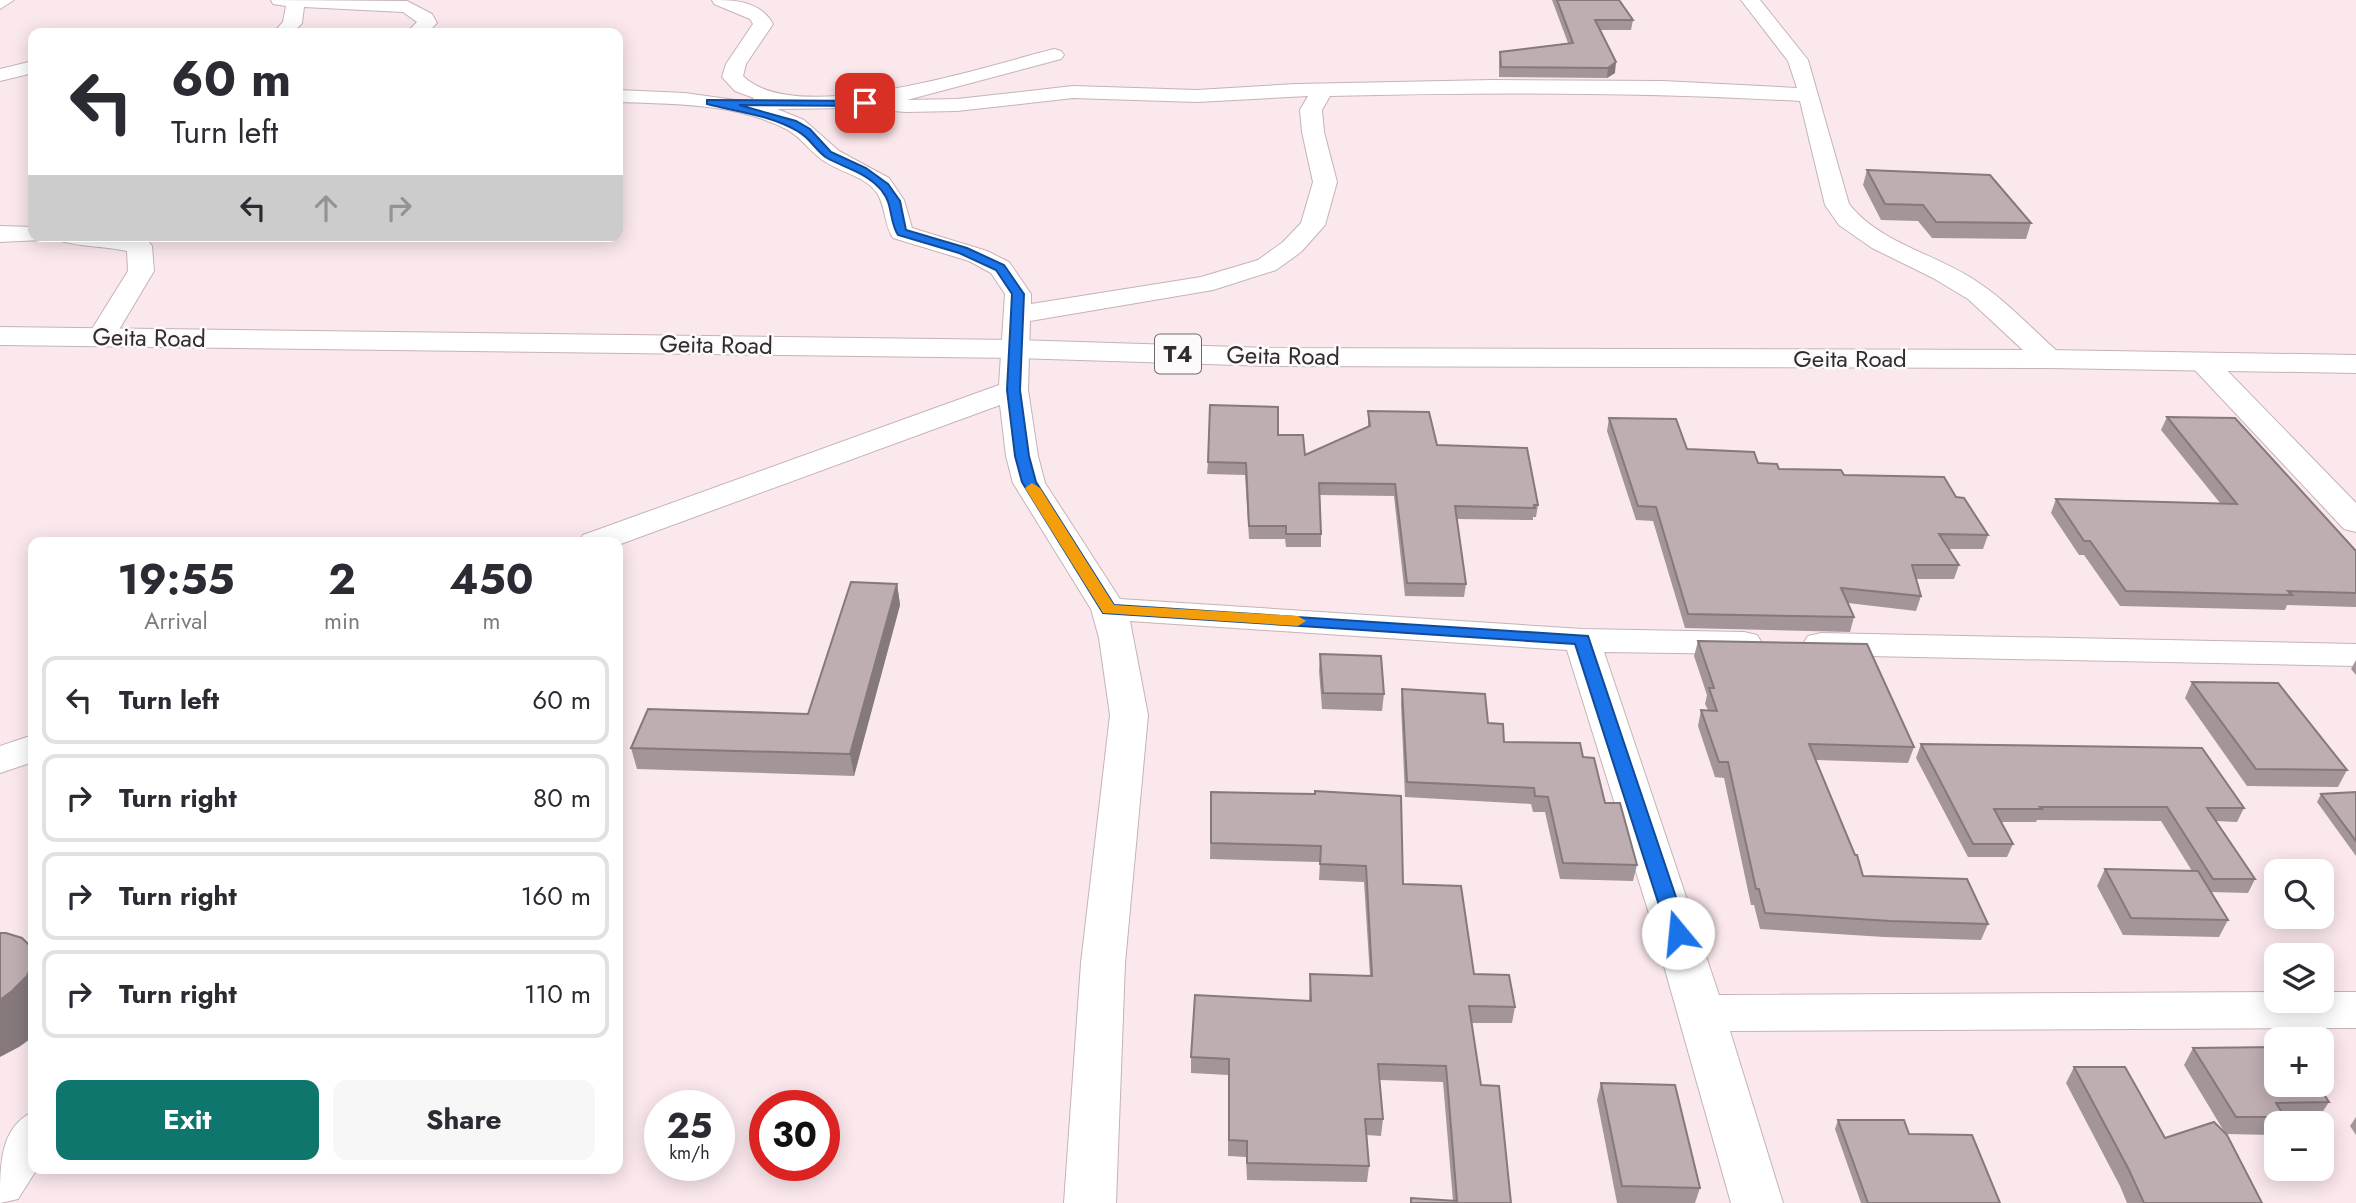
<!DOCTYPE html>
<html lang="en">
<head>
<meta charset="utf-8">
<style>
	:root { --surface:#fff; --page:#f7f7f7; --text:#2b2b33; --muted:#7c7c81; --line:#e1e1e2; --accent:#0f766e }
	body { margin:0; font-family:Jost,sans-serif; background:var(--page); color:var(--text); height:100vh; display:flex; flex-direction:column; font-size:26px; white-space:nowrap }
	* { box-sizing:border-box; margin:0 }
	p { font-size:23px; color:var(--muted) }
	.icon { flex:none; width:38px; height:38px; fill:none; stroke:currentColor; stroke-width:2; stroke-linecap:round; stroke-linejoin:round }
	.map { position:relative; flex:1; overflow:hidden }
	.details { position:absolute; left:28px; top:537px; width:595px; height:637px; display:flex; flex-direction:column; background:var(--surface); border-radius:14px; box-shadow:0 4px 18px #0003 }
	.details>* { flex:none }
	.banner { position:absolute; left:28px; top:28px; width:595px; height:214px; border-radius:14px; box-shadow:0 4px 18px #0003; background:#fff; color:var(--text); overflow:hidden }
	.buttons { position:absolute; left:2264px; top:859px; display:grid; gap:14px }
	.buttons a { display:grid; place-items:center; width:70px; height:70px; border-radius:14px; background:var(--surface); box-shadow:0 4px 18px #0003; font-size:35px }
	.speed { position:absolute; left:644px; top:1090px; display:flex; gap:14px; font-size:35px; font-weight:700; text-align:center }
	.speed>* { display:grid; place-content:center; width:91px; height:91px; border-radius:50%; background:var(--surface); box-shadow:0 4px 18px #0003; line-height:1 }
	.speed small { font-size:18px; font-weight:400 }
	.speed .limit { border:10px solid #d22; background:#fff; color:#111 }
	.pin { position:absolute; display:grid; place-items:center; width:60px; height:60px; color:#fff; margin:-30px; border-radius:14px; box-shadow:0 4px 10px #0006 }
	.me { position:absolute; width:77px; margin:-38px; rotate:343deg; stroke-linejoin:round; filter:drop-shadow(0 0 5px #0008) }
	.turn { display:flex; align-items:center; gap:24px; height:147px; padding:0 28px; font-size:32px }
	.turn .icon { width:91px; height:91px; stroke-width:2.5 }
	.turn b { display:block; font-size:49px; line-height:60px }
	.lanes { display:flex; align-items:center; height:66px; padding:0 28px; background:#0003; justify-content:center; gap:35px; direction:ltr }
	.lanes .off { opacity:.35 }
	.eta { display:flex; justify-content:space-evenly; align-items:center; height:119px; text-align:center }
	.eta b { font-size:42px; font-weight:700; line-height:49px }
	.action { display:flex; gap:14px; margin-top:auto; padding:14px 28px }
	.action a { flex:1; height:80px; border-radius:14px; background:var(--accent); color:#fff; font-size:28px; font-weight:700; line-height:80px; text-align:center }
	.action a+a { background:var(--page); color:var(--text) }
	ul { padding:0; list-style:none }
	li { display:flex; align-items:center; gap:21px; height:88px; margin:0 14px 10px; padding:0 14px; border:4px solid var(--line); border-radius:14px }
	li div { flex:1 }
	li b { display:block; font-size:26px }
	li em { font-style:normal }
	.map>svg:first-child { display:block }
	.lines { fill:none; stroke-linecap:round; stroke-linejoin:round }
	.street-casing { stroke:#c4b3b7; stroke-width:2 }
	.highway-casing { stroke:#c4b3b7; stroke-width:2 }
	.street { fill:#fff; fill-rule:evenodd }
	.highway { fill:#fff; fill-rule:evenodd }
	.wall { fill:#a39598 }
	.shaded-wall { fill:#85797c }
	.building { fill:#beadb1; stroke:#85797c; stroke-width:2 }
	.route { fill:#1a73e8; stroke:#114b97; stroke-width:2 }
	.slow { fill:#f59e0b }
	.labels { text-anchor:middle; stroke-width:5; stroke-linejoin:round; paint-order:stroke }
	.shield { fill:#fdfafb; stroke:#706a6c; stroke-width:2 }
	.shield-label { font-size:23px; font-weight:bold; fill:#332c2e }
	.street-label { font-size:24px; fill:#332c2e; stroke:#fdfafb }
</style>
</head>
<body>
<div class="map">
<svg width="2356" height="1203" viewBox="0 0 2356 1203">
	<rect width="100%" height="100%" fill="#fbe8ed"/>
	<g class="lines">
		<defs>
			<g id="street">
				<path d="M 0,0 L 14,0 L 0,9 Z"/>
				<path d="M 271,0 L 407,1 L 432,14 L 437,23 L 427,33 L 406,33 L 417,22 L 403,12 L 304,7 L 302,23 L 293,33 L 273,33 L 283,22 L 286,6 L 273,4 Z"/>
				<path d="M 712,0 C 736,0 760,1 773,24 L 746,64 L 743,76 C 797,129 986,66 1054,49 L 1061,51 L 1064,55 L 1061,59 L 907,100 L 957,99 L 1073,86 L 1197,90 L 1296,84 L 1493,80 L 1663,81 L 1797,88 L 1788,61 L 1741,0 L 1760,0 L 1808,60 L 1849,204 C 1880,243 1933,253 1973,279 C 2005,299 2031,328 2059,353 L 2063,359 L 2059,365 L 2049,368 L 2039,365 L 1968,299 L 1933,278 L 1872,248 L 1839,225 L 1825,205 L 1800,101 C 1643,92 1487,92 1330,96 L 1322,110 L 1324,132 L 1337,182 L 1325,225 L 1301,252 L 1276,270 L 1213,290 L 1030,321 L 1028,390 L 1038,456 L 1045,483 L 1120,599 L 1582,629 L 1744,632 L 1757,635 L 1762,643 L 1757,651 L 1744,654 L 1604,652 L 1719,995 L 2277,992 L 2277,1001 L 2322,1001 L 2322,992 L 2356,992 L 2356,1028 L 1730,1031 L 1783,1203 L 1731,1203 L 1651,920 L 1567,650 L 1130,621 L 1148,715 L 1125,963 L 1116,1203 L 1064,1203 L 1081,963 L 1110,715 L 1099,638 L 1091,609 L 1013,483 L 1006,456 L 1000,405 L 618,545 L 618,542 L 578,542 L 583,535 L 999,385 L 1005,294 L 991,273 L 969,261 L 893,238 C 884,225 886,207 877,193 C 866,177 843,173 827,163 C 811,154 802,137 786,129 C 735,103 673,104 618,102 L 618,90 L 685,93 L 749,102 L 754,98 L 735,91 L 722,77 L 726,64 L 753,24 L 750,19 L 714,4 ZM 1308,96 L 1300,110 L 1302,132 L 1313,182 L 1301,223 L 1283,242 L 1258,260 L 1201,277 L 1031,304 L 1031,294 L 1009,262 L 987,251 L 912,228 L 904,200 L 889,178 L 839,151 L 804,120 L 777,109 L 851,108 L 906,112 L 957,111 L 1073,98 L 1197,102 Z"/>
				<path d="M 33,61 L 33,73 L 0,81 L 0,69 Z"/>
				<path d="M 0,226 L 33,227 L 33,236 L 45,236 L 42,240 L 0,242 Z"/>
				<path d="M 58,236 L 130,236 L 148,241 L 152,246 L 154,271 L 111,343 L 101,345 L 91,343 L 87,337 L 128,271 L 127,251 C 105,246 82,247 61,241 Z"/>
				<path d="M 2203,353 L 2213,356 L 2356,503 L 2356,532 L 2344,529 L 2193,368 L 2189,362 L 2193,356 Z"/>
				<path d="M 1821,633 L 2356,644 L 2356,666 L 1821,655 L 1808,652 L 1803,644 L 1808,636 Z"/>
				<path d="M 33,735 L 33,762 L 0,773 L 0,746 Z"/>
				<path d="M 33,1112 L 33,1169 L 37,1169 L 18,1199 L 0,1203 C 0,1164 0,1127 33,1112 Z"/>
			</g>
			<path id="highway" d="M 0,327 L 1016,340 L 1270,348 L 2049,350 L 2356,355 L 2356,373 L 2049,368 L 1270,366 L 1016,358 L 0,345 Z"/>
		</defs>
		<use href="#street" class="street-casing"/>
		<use href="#highway" class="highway-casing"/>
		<use href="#street" class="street"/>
		<use href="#highway" class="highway"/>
	</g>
	<g class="wall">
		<path d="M 1552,0 L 1619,0 L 1633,20 L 1631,30 L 1600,30 L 1615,73 L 1607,78 L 1499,77 L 1499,63 L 1500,52 L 1568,43 Z"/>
		<path d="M 1867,170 L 2031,223 L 2026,239 L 1932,238 L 1918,221 L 1881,220 L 1863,185 Z"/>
		<path d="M 1368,411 L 1437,445 L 1538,505 L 1536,517 L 1533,517 L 1533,520 L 1457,519 L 1466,584 L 1464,597 L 1405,596 L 1394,496 L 1320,495 L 1321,534 L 1321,547 L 1286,547 L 1285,539 L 1249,539 L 1245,475 L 1207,474 L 1208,462 L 1278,435 L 1305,455 L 1368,426 Z"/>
		<path d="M 2167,417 L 2356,551 L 2356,607 L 2287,605 L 2285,610 L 2120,606 L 2084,555 L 2079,555 L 2051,513 L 2056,499 L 2220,503 L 2161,430 Z"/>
		<path d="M 1609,418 L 1687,449 L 1779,469 L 1844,475 L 1956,497 L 1988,535 L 1983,549 L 1948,549 L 1959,565 L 1954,579 L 1916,579 L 1921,596 L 1916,611 L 1848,603 L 1854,617 L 1850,632 L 1685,628 L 1653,521 L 1636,520 L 1607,431 Z"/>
		<path d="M 897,584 L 900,605 L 854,776 L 637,769 L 631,748 L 808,714 Z"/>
		<path d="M 1698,641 L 1914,747 L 1908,763 L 1816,760 L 1863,876 L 1988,924 L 1981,940 L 1884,937 L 1760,929 L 1754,905 L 1751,905 L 1724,778 L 1715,777 L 1698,726 L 1701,710 L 1708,710 L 1705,704 L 1707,695 L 1694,656 Z"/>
		<path d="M 1320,654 L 1384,694 L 1382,711 L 1322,709 L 1319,671 Z"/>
		<path d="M 2356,660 L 2356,675 L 2351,669 Z"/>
		<path d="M 2192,682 L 2347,770 L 2338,787 L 2247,786 L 2185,698 Z"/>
		<path d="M 1402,689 L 1488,723 L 1504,742 L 1583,757 L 1637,865 L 1633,881 L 1560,879 L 1545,812 L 1533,812 L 1531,804 L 1405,797 L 1401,704 Z"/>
		<path d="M 1921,744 L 2244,808 L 2237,822 L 2216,821 L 2255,879 L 2248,893 L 2211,892 L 2228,920 L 2219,937 L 2123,935 L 2097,886 L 2105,869 L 2192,871 L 2161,821 L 2037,820 L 2036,822 L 2001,822 L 2013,844 L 2007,857 L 1968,857 L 1916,758 Z"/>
		<path d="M 1211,792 L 1403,884 L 1474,974 L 1515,1007 L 1512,1023 L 1471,1023 L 1481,1085 L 1511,1203 L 1410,1203 L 1411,1198 L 1453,1201 L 1443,1082 L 1379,1080 L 1383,1119 L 1381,1136 L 1367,1135 L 1369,1166 L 1367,1182 L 1247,1180 L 1246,1157 L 1228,1156 L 1228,1075 L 1191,1073 L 1191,1057 L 1309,1001 L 1310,974 L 1370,976 L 1364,882 L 1319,880 L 1320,862 L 1210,859 Z"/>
		<path d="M 2356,792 L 2356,856 L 2317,802 L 2321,794 Z"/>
		<path d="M 2193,1048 L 2329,1102 L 2318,1119 L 2284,1120 L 2281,1124 L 2277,1124 L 2277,1131 L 2274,1135 L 2226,1134 L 2262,1203 L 2127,1203 L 2120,1186 L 2066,1083 L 2074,1067 L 2165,1138 L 2225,1133 L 2184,1065 Z"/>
		<path d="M 1601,1083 L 1700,1188 L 1695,1203 L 1617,1203 L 1597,1100 Z"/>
		<path d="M 2356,1117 L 2356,1135 L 2350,1126 Z"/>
		<path d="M 1838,1120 L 1909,1134 L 2000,1203 L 1861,1203 L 1835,1129 Z"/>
	</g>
	<g class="shaded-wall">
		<path d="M 1616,62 L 1615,73 L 1607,78 L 1608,68 Z"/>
		<path d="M 897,584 L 900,605 L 854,776 L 850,754 Z"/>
		<path d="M 31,947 L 33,951 L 33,1037 L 19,1047 L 0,1057 L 0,1000 Z"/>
	</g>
	<g class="building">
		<path d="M 1557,0 L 1619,0 L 1633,20 L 1595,20 L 1616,62 L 1608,68 L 1501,67 L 1500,52 L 1573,43 Z"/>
		<path d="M 1867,170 L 1990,175 L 2031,223 L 1936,222 L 1923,205 L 1885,204 Z"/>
		<path d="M 1210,405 L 1278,407 L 1278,435 L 1303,435 L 1305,455 L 1370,426 L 1368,411 L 1429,412 L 1437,445 L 1527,448 L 1538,505 L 1534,505 L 1535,508 L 1455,506 L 1466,584 L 1407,583 L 1395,484 L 1319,483 L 1321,534 L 1286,534 L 1286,526 L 1249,526 L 1246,463 L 1208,462 Z"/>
		<path d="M 2167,417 L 2235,418 L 2356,551 L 2356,593 L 2288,591 L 2292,595 L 2126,591 L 2090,541 L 2084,541 L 2056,499 L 2237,504 Z"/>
		<path d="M 1609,418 L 1676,419 L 1687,449 L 1754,452 L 1758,463 L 1777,464 L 1779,469 L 1841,470 L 1844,475 L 1944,477 L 1956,497 L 1964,498 L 1988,535 L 1939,534 L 1959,565 L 1912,565 L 1921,596 L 1841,588 L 1854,617 L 1688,614 L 1656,507 L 1638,506 Z"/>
		<path d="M 851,582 L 897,584 L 850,754 L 631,748 L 648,709 L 808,714 Z"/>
		<path d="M 1698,641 L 1867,644 L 1914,747 L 1809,744 L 1855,855 L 1857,855 L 1863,876 L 1967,879 L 1988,924 L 1890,921 L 1765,913 L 1759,889 L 1756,889 L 1728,762 L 1719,762 L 1701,710 L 1717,711 L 1709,688 L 1714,688 Z"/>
		<path d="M 1320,654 L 1381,656 L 1384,694 L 1323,693 Z"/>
		<path d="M 2192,682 L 2278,683 L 2347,770 L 2256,769 Z"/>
		<path d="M 1402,689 L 1485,694 L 1488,723 L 1503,724 L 1504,742 L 1580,743 L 1583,757 L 1594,758 L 1605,803 L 1620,803 L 1637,865 L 1563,863 L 1548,797 L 1535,796 L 1534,788 L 1407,782 Z"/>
		<path d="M 1921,744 L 2202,748 L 2244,808 L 2207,808 L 2255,879 L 2213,879 L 2167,807 L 2040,807 L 2042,809 L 1994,809 L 2013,844 L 1973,844 Z"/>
		<path d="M 1315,791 L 1401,796 L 1403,884 L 1461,886 L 1474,974 L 1509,975 L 1515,1007 L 1469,1006 L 1481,1085 L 1499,1086 L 1511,1203 L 1411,1203 L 1411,1198 L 1457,1201 L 1446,1066 L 1378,1064 L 1383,1119 L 1365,1119 L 1369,1166 L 1247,1163 L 1247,1141 L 1229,1140 L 1229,1059 L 1191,1057 L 1195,995 L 1311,1001 L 1310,974 L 1372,976 L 1366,866 L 1320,864 L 1321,846 L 1211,843 L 1211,792 L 1315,794 Z"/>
		<path d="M 2356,792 L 2356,841 L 2321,794 Z"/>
		<path d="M 2105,869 L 2198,871 L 2228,920 L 2131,918 Z"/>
		<path d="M 0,933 L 6,933 L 22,938 L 31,947 L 33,960 L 27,976 L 12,991 L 0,1000 Z"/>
		<path d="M 2277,1047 L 2277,1085 L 2318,1085 L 2329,1102 L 2276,1103 L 2285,1117 L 2236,1117 L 2193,1048 Z"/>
		<path d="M 2074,1067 L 2125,1067 L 2165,1138 L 2214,1122 L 2227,1135 L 2262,1203 L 2144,1203 L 2129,1170 Z"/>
		<path d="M 1601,1083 L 1675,1085 L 1700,1188 L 1622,1186 Z"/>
		<path d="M 1838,1120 L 1904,1120 L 1909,1134 L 1972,1135 L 2000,1203 L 1868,1203 Z"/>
	</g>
	<path class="route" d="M 707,100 L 869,101 L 869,105 L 865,106 L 739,105 L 796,121 L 810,129 L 831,152 L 866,168 L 888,184 L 900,201 L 906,230 L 967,248 L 1004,265 L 1024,294 L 1020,390 L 1029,456 L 1036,482 L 1114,605 L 1588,636 L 1688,933 L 1685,938 L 1678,941 L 1671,938 L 1668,933 L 1575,644 L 1103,613 L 1022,482 L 1015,456 L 1007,390 L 1012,294 L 996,270 L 959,253 L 898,235 C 889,221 893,204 882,191 C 868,173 845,168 827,158 C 816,151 810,138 799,132 C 772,115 737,112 707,104 Z"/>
	<path class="slow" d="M 1032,483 L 1040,488 L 1114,605 L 1298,616 L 1306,621 L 1298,626 L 1103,613 L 1025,488 Z"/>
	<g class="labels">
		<rect class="shield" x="1155" y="334.5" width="46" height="39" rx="5"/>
		<g class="shield-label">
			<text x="1178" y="362">T4</text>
		</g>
		<g class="street-label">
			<text transform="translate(149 338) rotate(1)" y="8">Geita Road</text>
			<text transform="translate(716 345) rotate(1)" y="8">Geita Road</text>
			<text transform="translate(1283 356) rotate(1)" y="8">Geita Road</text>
			<text x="1850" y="367">Geita Road</text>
		</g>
	</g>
</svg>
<div class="buttons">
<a><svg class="icon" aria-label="search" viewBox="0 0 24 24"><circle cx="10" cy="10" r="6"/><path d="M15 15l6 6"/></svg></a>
<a><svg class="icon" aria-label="layers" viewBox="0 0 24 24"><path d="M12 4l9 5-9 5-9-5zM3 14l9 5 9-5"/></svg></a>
<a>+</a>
<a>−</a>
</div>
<div class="speed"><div>25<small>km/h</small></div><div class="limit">30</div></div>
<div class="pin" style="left:865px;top:103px;background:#d93025"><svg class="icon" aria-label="arrive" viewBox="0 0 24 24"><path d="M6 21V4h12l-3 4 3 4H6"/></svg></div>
<svg class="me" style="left:1678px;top:933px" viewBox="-20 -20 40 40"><circle r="19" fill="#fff"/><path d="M0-13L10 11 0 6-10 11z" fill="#1a73e8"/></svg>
<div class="banner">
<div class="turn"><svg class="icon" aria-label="left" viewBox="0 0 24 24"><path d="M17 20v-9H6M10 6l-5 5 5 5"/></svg><div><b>60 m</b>Turn left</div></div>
<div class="lanes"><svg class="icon" aria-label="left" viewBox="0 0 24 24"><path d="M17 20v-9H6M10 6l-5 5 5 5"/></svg><svg class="icon off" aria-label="ahead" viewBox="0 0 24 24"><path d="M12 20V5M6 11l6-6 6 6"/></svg><svg class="icon off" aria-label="right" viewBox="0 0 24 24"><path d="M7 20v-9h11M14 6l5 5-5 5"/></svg></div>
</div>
<section class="details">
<div class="eta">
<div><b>19:55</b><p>Arrival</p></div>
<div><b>2</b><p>min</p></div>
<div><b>450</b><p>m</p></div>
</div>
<ul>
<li><svg class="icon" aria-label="left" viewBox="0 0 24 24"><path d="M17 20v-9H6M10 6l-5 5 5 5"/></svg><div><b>Turn left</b></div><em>60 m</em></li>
<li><svg class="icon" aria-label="right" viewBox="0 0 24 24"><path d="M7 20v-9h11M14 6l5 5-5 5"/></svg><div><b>Turn right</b></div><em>80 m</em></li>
<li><svg class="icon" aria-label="right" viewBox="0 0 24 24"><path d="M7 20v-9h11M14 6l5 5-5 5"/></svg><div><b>Turn right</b></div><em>160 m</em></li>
<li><svg class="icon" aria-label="right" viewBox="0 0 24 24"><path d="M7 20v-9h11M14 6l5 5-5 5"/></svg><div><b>Turn right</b></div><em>110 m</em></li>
</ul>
<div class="action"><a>Exit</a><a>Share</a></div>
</section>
</div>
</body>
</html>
